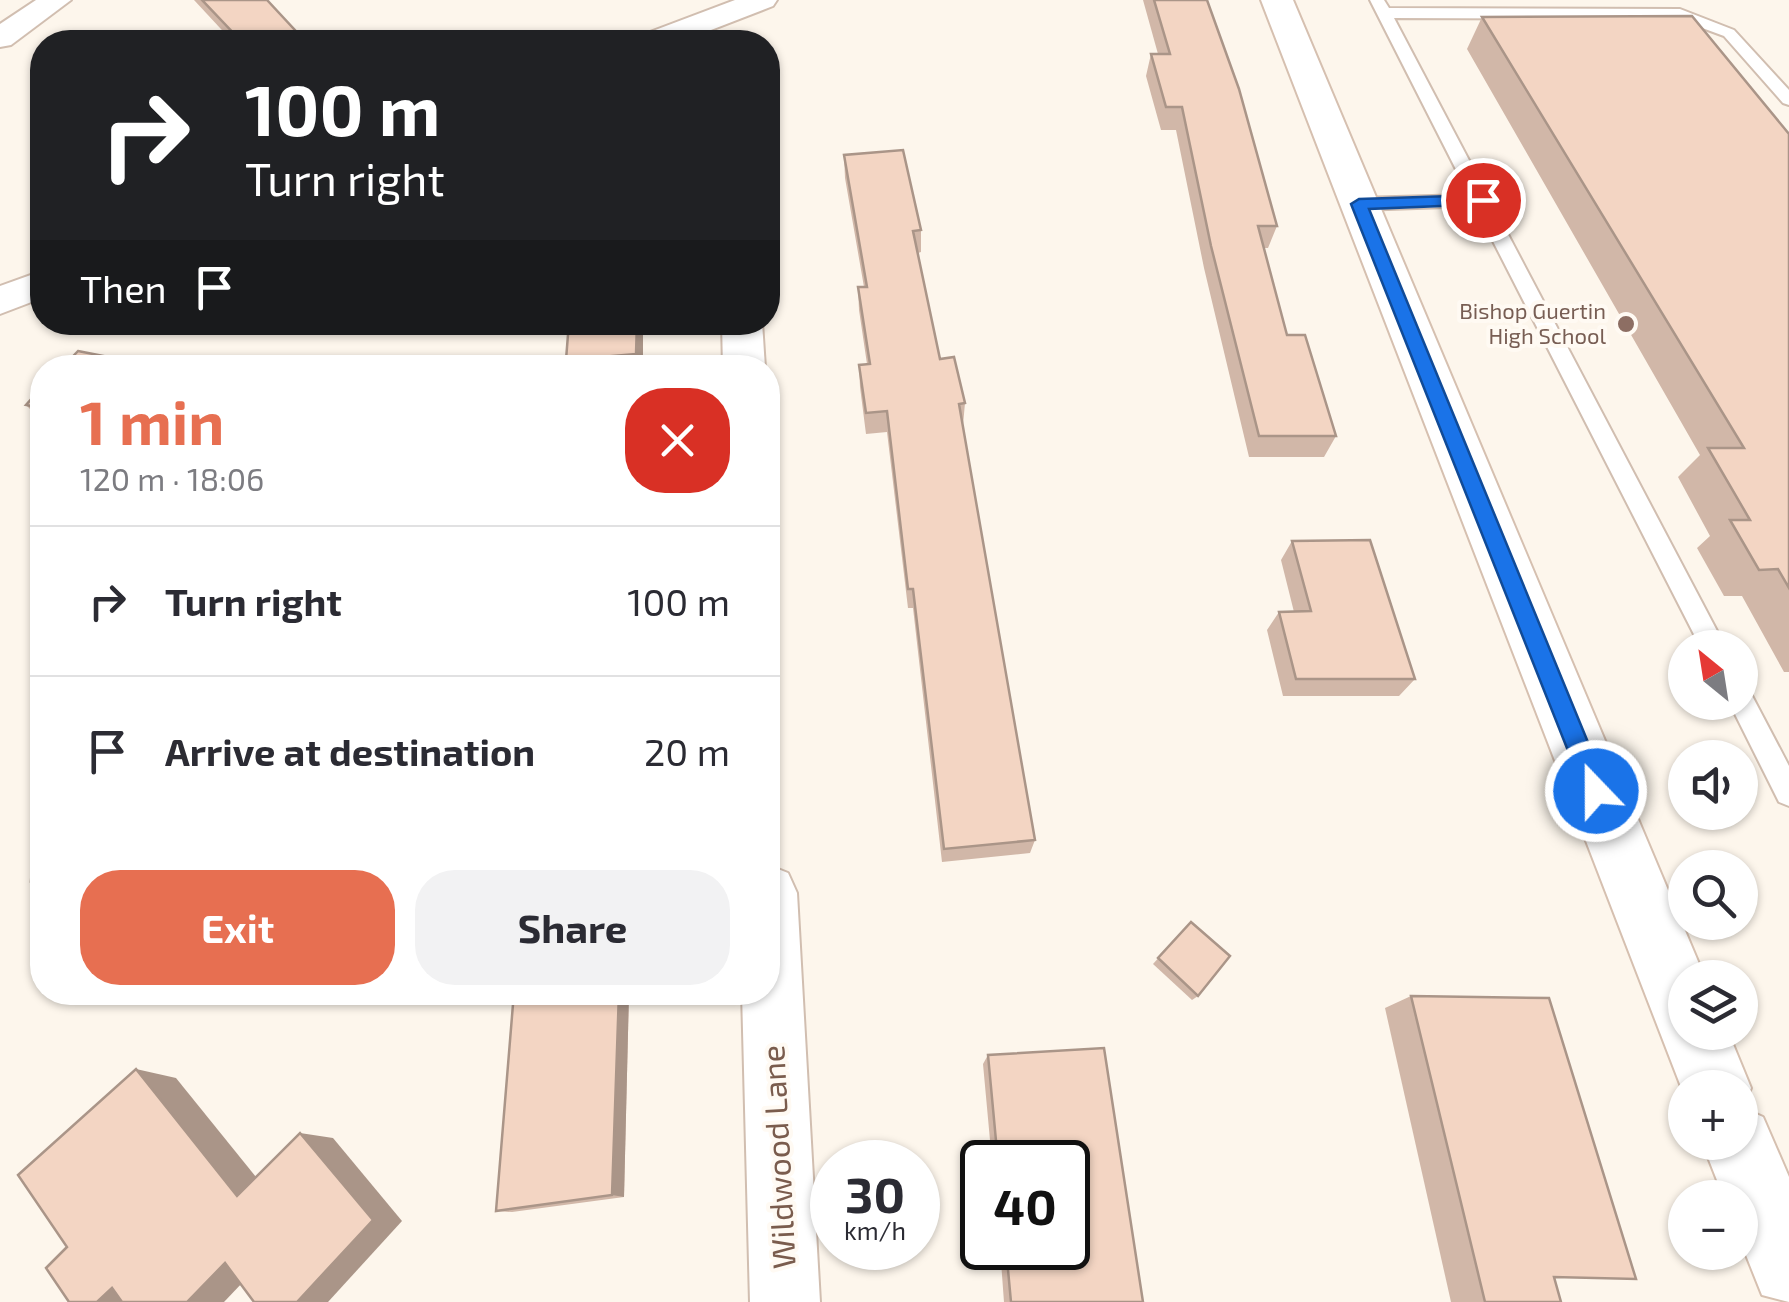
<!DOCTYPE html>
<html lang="en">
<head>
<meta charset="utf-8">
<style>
	:root { --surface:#fff; --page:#f2f2f3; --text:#2b2b33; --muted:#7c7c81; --line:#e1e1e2; --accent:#e76f51 }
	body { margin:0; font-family:"Exo 2",sans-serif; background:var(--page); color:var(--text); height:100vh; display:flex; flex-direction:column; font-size:38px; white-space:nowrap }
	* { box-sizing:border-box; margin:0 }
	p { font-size:32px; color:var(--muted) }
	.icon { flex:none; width:55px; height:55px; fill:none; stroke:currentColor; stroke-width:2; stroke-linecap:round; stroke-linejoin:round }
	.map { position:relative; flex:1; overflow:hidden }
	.details { position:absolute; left:30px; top:355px; width:750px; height:650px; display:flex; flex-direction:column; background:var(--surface); border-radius:40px; box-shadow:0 2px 8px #0004 }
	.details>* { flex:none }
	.guide { position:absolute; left:30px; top:30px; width:750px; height:305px; border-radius:40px; box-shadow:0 2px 8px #0004; background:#202124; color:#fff; overflow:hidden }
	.needle { width:65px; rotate:330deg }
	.fabs { position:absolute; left:1668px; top:630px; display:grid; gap:20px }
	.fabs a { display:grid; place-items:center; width:90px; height:90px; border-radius:50%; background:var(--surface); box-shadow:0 2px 8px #0004; font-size:50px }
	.speed { position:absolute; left:810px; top:1140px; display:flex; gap:20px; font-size:50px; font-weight:700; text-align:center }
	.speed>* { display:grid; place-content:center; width:130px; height:130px; border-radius:50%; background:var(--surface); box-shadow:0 2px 8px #0004; line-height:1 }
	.speed small { font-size:25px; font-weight:400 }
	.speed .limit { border:5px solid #111; border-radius:15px; background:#fff; color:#111 }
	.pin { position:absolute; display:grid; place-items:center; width:85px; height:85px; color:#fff; margin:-42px; border:5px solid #fff; border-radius:50%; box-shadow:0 2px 10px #0007 }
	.me { position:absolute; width:110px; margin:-55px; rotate:338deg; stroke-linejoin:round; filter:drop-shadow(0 0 8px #0008) }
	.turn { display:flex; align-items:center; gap:35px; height:210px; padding:0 50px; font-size:45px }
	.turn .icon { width:130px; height:130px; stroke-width:2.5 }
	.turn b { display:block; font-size:70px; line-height:85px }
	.then { display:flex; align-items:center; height:95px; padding:0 50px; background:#0003; gap:20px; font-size:38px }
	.round { display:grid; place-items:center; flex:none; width:105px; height:105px; border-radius:40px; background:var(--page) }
	.overview { display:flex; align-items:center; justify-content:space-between; height:170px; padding:0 50px }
	h1 { font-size:60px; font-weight:700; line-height:75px; color:var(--accent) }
	.primary-button { display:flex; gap:20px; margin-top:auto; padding:20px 50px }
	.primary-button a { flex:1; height:115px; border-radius:40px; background:var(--accent); color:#fff; font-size:40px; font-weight:700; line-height:115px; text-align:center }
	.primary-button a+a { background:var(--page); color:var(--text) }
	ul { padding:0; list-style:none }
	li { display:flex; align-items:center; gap:30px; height:150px; padding:0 50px; border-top:2px solid var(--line) }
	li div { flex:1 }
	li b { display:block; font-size:38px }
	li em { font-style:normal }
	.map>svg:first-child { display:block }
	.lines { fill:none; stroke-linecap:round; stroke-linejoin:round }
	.lane-casing { stroke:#d1beb0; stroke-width:4 }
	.street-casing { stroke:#d1beb0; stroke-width:4 }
	.secondary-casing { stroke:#d6c0b0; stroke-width:4 }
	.lane { fill:#fff; fill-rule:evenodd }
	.street { fill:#fff; fill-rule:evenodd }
	.secondary { fill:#fff; fill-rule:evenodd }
	.wall { fill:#d1b7a8 }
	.shaded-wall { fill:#aa9588 }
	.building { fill:#f3d5c3; stroke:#aa9588; stroke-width:2.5 }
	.route { fill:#1a73e8; stroke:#114b97; stroke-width:2.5 }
	.education-dot { fill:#8d6e63; stroke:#fffaf3; stroke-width:4 }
	.labels { text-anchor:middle; stroke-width:8; stroke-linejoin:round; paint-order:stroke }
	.far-education-label { font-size:22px; fill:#785e54; stroke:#fffaf3; text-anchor:end }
	.near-street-label { font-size:32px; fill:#7a5c4d; stroke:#fffaf3 }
</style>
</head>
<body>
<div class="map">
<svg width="1789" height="1302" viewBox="0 0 1789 1302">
	<rect width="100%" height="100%" fill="#fdf6ec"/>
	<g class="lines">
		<defs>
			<g id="lane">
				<path d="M 1370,0 L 1384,0 L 1389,8 L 1680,9 L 1734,30 L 1789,90 L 1789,105 L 1783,103 L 1724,36 L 1678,19 L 1394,18 L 1726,648 L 1701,648 L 1475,206 L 1359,210 L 1350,204 L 1359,198 L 1469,195 Z"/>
				<path d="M 1740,687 L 1749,690 L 1789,766 L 1789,806 L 1779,802 L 1729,702 L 1740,702 Z"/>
			</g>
			<g id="street">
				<path d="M 36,0 L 71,0 L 11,45 L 0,47 L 0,24 Z"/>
				<path d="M 735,0 L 777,0 L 773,6 L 680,42 L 637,42 L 642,35 Z"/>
				<path d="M 42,271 L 42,298 L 0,314 L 0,286 Z"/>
				<path d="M 722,322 L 762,322 L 765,368 L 723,368 Z"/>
				<path d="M 768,865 L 788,873 L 797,893 L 820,1302 L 750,1302 L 742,992 L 768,992 Z"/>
			</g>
			<path id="secondary" d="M 1261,0 L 1293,0 L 1705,978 L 1685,978 L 1685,1032 L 1728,1032 L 1751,1088 L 1743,1108 L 1763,1117 L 1789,1177 L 1789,1302 L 1762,1295 L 1740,1240 L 1740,1198 L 1724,1198 L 1702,1142 L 1740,1142 L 1740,1088 L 1685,1088 L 1685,1097 Z"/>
		</defs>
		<use href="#lane" class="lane-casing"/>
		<use href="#street" class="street-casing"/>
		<use href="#secondary" class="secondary-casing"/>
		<use href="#lane" class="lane"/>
		<use href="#street" class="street"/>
		<use href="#secondary" class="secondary"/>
	</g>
	<g class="wall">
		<path d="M 194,0 L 267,0 L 306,42 L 233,42 Z"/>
		<path d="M 1143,0 L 1207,0 L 1277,226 L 1268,248 L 1264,248 L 1287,335 L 1336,436 L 1324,457 L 1249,457 L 1204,268 L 1176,130 L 1161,130 L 1146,76 L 1151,54 L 1158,54 Z"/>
		<path d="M 1482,17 L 1789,134 L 1789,672 L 1784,672 L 1742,596 L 1724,596 L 1697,548 L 1710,536 L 1678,477 L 1700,455 L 1467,49 Z"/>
		<path d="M 844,155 L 921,230 L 921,252 L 918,253 L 940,359 L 965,403 L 963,425 L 1035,840 L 1030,853 L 942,862 L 913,608 L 908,608 L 887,432 L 866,434 L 860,387 L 859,365 L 867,364 L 859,310 L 858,287 L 864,287 L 845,178 Z"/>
		<path d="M 569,322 L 643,322 L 643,368 L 569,368 L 566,360 Z"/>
		<path d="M 42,387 L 42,421 L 26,405 Z"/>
		<path d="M 1292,541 L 1415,679 L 1399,696 L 1283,696 L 1267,630 L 1279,612 L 1294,612 L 1281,560 Z"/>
		<path d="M 1191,922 L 1198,996 L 1192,1000 L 1153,964 Z"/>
		<path d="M 514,992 L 629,992 L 624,1197 L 512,1212 L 496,1211 Z"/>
		<path d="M 1411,996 L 1554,1277 L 1561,1302 L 1451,1302 L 1385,1008 Z"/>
		<path d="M 1104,1048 L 1143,1302 L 1004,1302 L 1000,1248 L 1068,1248 L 1068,1162 L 992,1162 L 983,1064 L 988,1055 Z"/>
	</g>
	<g class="shaded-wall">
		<path d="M 637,322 L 643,322 L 643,368 L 640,368 L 636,354 Z"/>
		<path d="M 42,878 L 42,886 L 31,881 Z"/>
		<path d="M 619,992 L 629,992 L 624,1197 L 612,1195 Z"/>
		<path d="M 136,1069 L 176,1078 L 273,1198 L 237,1196 Z"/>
		<path d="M 300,1133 L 333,1138 L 402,1221 L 328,1302 L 297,1302 Z"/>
		<path d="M 263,1261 L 224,1302 L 187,1302 L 225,1263 Z"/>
		<path d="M 112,1288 L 140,1302 L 97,1302 Z"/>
	</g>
	<g class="building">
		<path d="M 202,0 L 267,0 L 306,42 L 242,42 Z"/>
		<path d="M 1154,0 L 1207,0 L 1239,89 L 1277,226 L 1258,226 L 1287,335 L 1305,335 L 1336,436 L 1259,436 L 1211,246 L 1182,107 L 1166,107 L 1151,54 L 1170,54 Z"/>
		<path d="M 1692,16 L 1789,134 L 1789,588 L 1778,569 L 1759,570 L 1730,520 L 1750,520 L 1708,448 L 1744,448 L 1482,17 Z"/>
		<path d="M 903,150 L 921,230 L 913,231 L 940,359 L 954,357 L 965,403 L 959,404 L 1035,840 L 944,849 L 913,589 L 908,589 L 887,411 L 866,413 L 859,365 L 870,364 L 858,287 L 867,287 L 844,155 Z"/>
		<path d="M 569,322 L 637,322 L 636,354 L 566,360 Z"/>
		<path d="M 78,351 L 164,368 L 62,368 Z"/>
		<path d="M 42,387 L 42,408 L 26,405 Z"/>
		<path d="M 1370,540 L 1415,679 L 1296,679 L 1279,612 L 1311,611 L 1292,541 Z"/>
		<path d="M 42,581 L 42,636 L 40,637 Z"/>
		<path d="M 42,742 L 42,878 L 31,881 Z"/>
		<path d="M 1191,922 L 1230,956 L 1198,996 L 1158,958 Z"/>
		<path d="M 514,992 L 619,992 L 612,1195 L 496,1211 Z"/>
		<path d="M 1411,996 L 1549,998 L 1636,1279 L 1554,1277 L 1561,1302 L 1485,1302 Z"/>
		<path d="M 1104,1048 L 1143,1302 L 1011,1302 L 1006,1248 L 1068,1248 L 1068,1162 L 998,1162 L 988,1055 Z"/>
		<path d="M 136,1069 L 237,1196 L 300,1133 L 373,1220 L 297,1302 L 254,1302 L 225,1263 L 187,1302 L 122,1302 L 112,1288 L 97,1302 L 69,1302 L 46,1268 L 67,1247 L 18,1175 Z"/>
	</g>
	<path class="route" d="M 1483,195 L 1489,196 L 1489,204 L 1369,209 L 1608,791 L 1605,799 L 1596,802 L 1587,799 L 1584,791 L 1351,204 L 1359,199 Z"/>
	<circle class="education-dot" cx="1626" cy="324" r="10"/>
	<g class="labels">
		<g class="far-education-label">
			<text x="1606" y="319">Bishop Guertin<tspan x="1606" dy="25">High School</tspan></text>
		</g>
		<g class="near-street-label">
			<text transform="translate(779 1157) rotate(-93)" y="11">Wildwood Lane</text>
		</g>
	</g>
</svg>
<div class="fabs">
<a><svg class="needle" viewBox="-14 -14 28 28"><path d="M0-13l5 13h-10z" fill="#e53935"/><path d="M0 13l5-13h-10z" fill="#7c7c81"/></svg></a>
<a><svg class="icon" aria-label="sound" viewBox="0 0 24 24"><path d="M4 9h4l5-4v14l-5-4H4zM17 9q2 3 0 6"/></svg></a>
<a><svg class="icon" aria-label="search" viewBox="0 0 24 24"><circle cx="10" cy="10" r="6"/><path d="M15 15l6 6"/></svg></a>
<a><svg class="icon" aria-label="layers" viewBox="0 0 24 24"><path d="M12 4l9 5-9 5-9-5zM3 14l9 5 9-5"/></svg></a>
<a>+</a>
<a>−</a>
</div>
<div class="speed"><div>30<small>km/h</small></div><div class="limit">40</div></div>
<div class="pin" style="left:1483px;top:200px;background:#d93025"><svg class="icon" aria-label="arrive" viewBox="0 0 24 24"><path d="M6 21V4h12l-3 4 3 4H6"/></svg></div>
<svg class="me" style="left:1596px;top:791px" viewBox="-20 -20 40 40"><circle r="17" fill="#1a73e8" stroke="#fff" stroke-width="3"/><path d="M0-11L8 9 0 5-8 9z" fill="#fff"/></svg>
<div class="guide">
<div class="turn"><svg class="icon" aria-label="right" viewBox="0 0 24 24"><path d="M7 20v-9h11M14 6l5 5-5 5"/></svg><div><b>100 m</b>Turn right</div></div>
<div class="then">Then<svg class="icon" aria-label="arrive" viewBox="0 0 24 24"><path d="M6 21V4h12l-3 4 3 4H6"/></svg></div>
</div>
<section class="details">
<div class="overview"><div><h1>1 min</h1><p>120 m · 18:06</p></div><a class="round" style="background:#d93025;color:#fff"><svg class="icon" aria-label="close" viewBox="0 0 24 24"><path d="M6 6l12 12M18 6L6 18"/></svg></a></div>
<ul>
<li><svg class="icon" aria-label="right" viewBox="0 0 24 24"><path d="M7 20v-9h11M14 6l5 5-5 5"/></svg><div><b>Turn right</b></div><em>100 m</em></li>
<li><svg class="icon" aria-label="arrive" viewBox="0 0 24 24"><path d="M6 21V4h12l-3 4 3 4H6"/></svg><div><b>Arrive at destination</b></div><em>20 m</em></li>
</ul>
<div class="primary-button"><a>Exit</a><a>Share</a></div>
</section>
</div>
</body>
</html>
